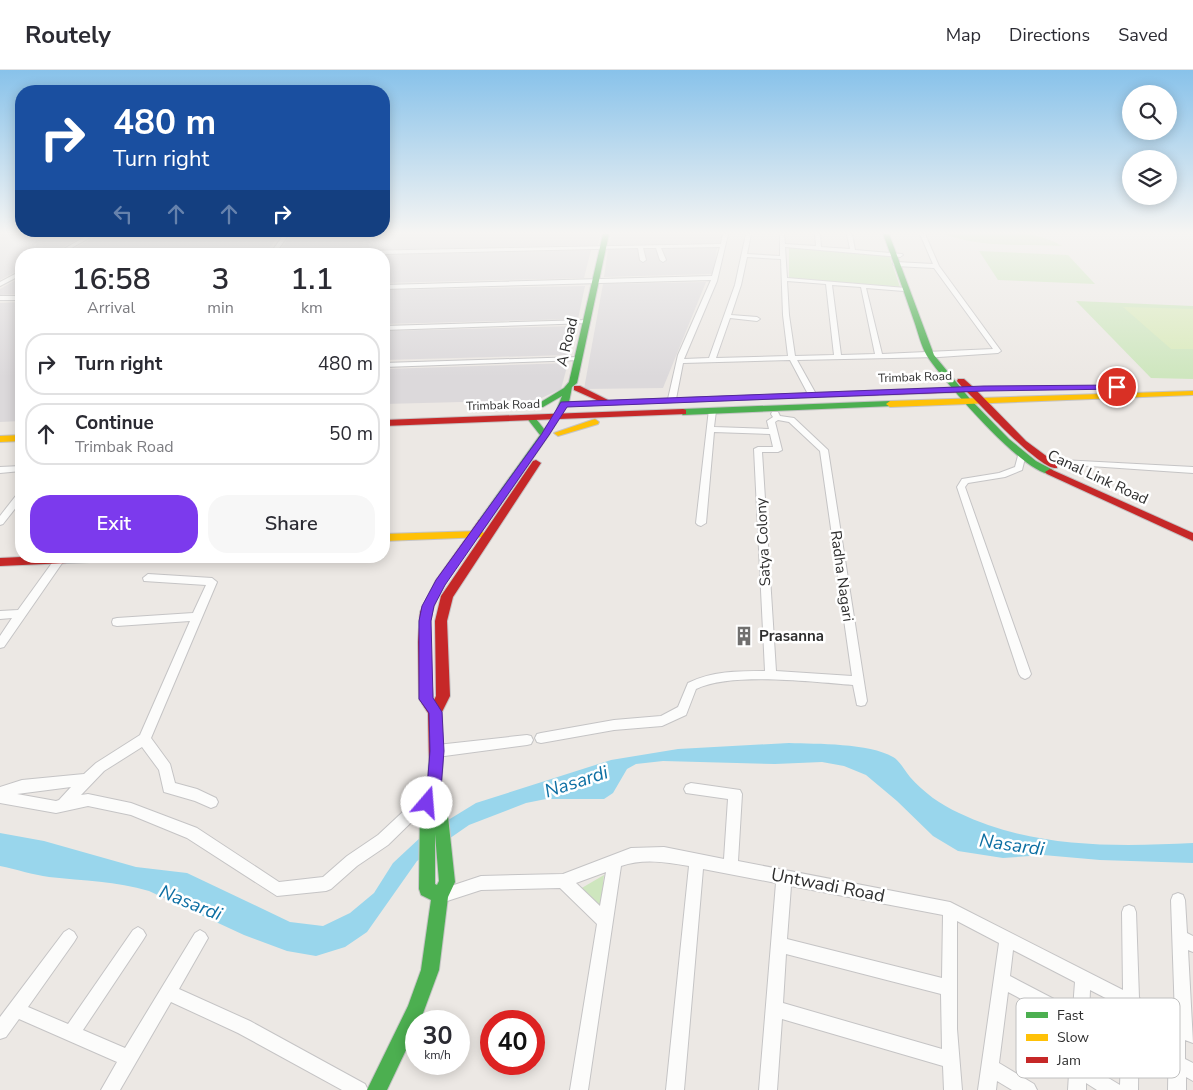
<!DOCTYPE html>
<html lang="en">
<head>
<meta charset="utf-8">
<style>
	:root { --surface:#fff; --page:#f7f7f7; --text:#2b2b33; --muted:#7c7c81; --line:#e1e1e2; --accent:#7c3aed }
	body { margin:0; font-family:"Nunito Sans",sans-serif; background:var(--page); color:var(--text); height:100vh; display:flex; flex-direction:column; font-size:19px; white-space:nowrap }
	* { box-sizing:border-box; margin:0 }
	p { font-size:16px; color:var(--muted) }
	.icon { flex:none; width:28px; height:28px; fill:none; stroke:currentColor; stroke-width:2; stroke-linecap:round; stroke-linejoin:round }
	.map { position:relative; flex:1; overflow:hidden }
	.side { position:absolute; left:15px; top:178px; width:375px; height:315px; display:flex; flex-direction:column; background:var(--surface); border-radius:20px; box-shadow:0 2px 12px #0003 }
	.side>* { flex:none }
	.banner { position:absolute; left:15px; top:15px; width:375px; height:152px; border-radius:20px; box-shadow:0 2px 12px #0003; background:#1a4fa0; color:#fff; overflow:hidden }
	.buttons { position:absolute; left:1122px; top:15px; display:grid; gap:10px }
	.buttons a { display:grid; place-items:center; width:55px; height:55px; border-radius:50%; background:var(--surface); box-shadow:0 2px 12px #0003; font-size:25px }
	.speed { position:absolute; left:405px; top:940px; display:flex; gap:10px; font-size:25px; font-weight:700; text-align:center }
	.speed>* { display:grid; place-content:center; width:65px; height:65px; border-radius:50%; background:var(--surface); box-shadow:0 2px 12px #0003; line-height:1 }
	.speed small { font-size:12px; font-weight:400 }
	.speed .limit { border:8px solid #d22; background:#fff; color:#111 }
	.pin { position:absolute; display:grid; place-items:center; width:42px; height:42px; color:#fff; margin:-21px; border:2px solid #fff; border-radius:50%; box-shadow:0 1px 5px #0007 }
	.me { position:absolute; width:55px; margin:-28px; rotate:18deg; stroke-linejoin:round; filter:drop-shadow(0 0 4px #0008) }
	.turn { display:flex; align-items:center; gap:18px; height:105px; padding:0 15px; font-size:22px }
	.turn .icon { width:65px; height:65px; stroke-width:2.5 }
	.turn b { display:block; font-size:35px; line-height:42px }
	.lanes { display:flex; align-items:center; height:48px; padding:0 15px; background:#0003; justify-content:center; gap:25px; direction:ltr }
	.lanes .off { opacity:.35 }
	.eta { display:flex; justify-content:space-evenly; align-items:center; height:85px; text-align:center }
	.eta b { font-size:30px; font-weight:600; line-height:35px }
	.primary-button { display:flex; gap:10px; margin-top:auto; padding:10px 15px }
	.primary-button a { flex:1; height:58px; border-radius:20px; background:var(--accent); color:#fff; font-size:20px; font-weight:600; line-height:58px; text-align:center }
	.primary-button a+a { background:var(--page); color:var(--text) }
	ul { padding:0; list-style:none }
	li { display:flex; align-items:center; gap:15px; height:62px; margin:0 10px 8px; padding:0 5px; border:2px solid var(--line); border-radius:20px }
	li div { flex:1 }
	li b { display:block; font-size:19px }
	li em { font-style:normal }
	header { display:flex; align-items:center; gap:30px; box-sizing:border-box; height:70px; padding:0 25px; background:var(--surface); border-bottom:1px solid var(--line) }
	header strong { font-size:24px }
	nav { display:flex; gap:28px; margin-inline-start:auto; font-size:18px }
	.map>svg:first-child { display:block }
	.industrial { fill:#dcd9db }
	.green { fill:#cee6be }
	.pitch { fill:#d9eabb }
	.water { fill:#99d6ec }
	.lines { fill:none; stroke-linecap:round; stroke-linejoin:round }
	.street-casing { stroke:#c5c4c5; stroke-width:2 }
	.fast-casing { stroke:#c5c4c5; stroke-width:2 }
	.slow-casing { stroke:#c5c4c5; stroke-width:2 }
	.jam-casing { stroke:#c5c4c5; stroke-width:2 }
	.street { fill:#fcfcfb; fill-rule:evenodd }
	.fast { fill:#4caf50; fill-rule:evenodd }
	.slow { fill:#ffc107; fill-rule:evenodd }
	.jam { fill:#c62828; fill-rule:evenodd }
	.route { fill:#7c3aed; stroke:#51269a }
	.labels { text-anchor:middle; stroke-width:5; stroke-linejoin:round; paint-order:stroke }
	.far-street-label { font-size:12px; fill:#2e2e2e; stroke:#fff }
	.street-label { font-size:15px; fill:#2e2e2e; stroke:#fff }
	.poi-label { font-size:15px; font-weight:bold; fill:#2e2e2e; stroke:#fff; text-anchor:start }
	.near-street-label { font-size:18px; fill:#2e2e2e; stroke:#fff }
	.near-water-label { font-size:19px; font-style:italic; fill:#0d6fa3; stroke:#fff }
	.key { fill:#fff; stroke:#c0c0c0; stroke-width:1 }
	.key-label { font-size:14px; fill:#2e2e2e }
</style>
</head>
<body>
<header>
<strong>Routely</strong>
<nav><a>Map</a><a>Directions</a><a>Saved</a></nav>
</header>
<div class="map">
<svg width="1193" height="1020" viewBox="0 0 1193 1020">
	<rect width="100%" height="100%" fill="#ece8e4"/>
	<g class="industrial">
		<path d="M 0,164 L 88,164 L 50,184 L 21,184 L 21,199 L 0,210 Z"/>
		<path d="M 100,164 L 280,164 L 265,184 L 65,184 Z"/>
		<path d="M 291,164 L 600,164 L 598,175 L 279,182 Z"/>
		<path d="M 612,164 L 722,164 L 721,173 L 609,175 Z"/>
		<path d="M 717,177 L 714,204 L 604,207 L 608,179 Z"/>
		<path d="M 591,180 L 584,208 L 384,213 L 384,185 Z"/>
		<path d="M 21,207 L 21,224 L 0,225 L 0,219 Z"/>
		<path d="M 706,212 L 663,318 L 584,319 L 603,214 Z"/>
		<path d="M 585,216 L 578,249 L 384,254 L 384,220 Z"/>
		<path d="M 21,232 L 21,351 L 0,352 L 0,233 Z"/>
		<path d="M 576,256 L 568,285 L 384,290 L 384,261 Z"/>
		<path d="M 568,293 L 561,319 L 537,330 L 384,334 L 384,299 Z"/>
	</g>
	<g class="green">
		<path d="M 944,164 C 981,164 1029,156 1062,176 C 1024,174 980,178 944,164 Z"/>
		<path d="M 789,177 L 889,185 L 900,217 L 789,208 Z"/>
		<path d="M 979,181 L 1068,185 L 1095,214 L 998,210 Z"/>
		<path d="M 1076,231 L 1193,236 L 1193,309 L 1151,308 Z"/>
		<path d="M 604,805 L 601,836 L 580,819 Z"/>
	</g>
	<path class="pitch" d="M 1123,237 L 1193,239 L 1193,279 L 1171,279 Z"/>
	<path class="water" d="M 789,673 C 817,674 869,673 893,687 C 900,691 905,701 910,707 C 923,722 941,735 959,743 C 1032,778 1113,777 1193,773 L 1193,793 L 1100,790 L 1043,785 L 1003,788 L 958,781 L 933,766 L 897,731 L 866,705 L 844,696 L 822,692 L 775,694 L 663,691 L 636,694 L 627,699 L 613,723 L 604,729 L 546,729 L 526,733 L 469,755 L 417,791 L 367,862 L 345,877 L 316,886 L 287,881 L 244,865 L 149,821 C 116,811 84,811 49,807 C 33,805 16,799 0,796 L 0,763 L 44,771 L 136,797 L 187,803 L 290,852 L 323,856 L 350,843 L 374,823 L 393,793 L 422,766 L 476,733 L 611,690 L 678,679 Z"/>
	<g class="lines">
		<defs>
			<g id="street">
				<path d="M 90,164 L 96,164 L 61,184 L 55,184 Z"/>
				<path d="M 284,164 L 289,164 L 275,184 L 270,184 Z"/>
				<path d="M 723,164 L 728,164 L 717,211 L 684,289 L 709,288 L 735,215 L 746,164 L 751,164 L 747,184 L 780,186 L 780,164 L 784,164 L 785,174 L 816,176 L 815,164 L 820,164 L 821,177 L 850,179 L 847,164 L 852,164 L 855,180 L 902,184 L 903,185 L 900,187 L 785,177 L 787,208 L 906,218 L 906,220 L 904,221 L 866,218 L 882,284 L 993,279 L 934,198 L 896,196 L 893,194 L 896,192 L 933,194 L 920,164 L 925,164 L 939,196 L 1001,281 L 998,283 L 939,287 L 797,290 L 816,324 L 812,326 L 808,324 L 790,290 L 683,293 L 676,329 L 672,331 L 668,329 L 678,285 L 711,210 L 384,219 L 384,215 L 712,206 L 720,177 L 661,178 L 666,190 L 663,192 L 660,190 L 656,178 L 643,178 L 646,190 L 643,192 L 640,190 L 638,178 L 384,184 L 304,184 L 306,182 L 721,174 ZM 747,187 L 781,189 L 783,245 L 788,286 L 716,288 L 730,248 L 757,251 L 760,249 L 757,247 L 731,245 L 741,215 ZM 787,211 L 826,214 L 834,285 L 795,286 L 789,245 ZM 832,215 L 861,217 L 875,284 L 841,285 Z"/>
				<path d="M 21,201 L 21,205 L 0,216 L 0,212 Z"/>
				<rect x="0" y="226" width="21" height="4"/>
				<path d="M 587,250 L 590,252 L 589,253 L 384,260 L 384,256 Z"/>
				<path d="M 579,287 L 581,288 L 581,290 L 384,297 L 384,293 Z"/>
				<path d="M 709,339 L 712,339 L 716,341 L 714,357 L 769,359 L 767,351 L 773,347 L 771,344 L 772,342 L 778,342 L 780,346 L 794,348 L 828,380 L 867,631 L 865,635 L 861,636 L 857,635 L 853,615 C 812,612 732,602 696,619 L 686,645 L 662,656 L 614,660 L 541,673 L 537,672 L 535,668 L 537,664 L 541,663 L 614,650 L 661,646 L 678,637 L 688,613 C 712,601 738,601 765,601 L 754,379 L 758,377 L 773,377 L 770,364 L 714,362 L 706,453 L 701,456 L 698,455 L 696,453 ZM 778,350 L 789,352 L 820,381 L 852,606 L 776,601 L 762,382 L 778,382 L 782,380 L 775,352 Z"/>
				<path d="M 1019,382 L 1022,382 L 1026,384 L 1022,400 L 1005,407 L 968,413 L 965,417 L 1031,604 L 1029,607 L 1025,609 L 1021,607 L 1019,604 L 957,417 L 962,409 L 999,403 L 1015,397 Z"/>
				<path d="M 1043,389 L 1193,397 L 1193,403 L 1046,393 L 1042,391 Z"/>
				<path d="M 21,396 L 21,401 L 0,403 L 0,397 Z"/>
				<path d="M 21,422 L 21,431 L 3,454 L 0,455 L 0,446 L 18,423 Z"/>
				<path d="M 57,486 L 67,486 L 4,577 L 0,578 L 0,566 L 12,548 L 0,549 L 0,541 L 18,540 Z"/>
				<path d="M 148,504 L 212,508 L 217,512 L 151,668 L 170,694 L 175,713 L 197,719 L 216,728 L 218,732 L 216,736 L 211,738 L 195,731 L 164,722 L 159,700 L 142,677 L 104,701 L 81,725 L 88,724 L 131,733 L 197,758 L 279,812 L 323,807 L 347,786 L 378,765 L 421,725 L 426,723 L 431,725 L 433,729 L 431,733 L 388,775 L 357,796 L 331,819 L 326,821 L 277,826 L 187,768 L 131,745 L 88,736 L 56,743 L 0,733 L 0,717 L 22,710 L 84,704 L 96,693 L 140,665 L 190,551 L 117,556 L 113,555 L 112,552 L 113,549 L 117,548 L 193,543 L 206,515 L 144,511 L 143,508 ZM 71,717 L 59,730 L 56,731 L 17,724 Z"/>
				<path d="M 527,665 L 531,666 L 533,670 L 531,674 L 527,675 L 437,687 L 433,685 L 431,681 L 433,677 L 437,675 Z"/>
				<path d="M 691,713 L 740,720 L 742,724 L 738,791 L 950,832 L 1123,920 L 1122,842 L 1124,837 L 1129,835 L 1134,837 L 1136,842 L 1139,928 L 1175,947 L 1171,830 L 1173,825 L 1178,823 L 1183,825 L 1185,830 L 1187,863 L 1193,866 L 1193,882 L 1188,880 L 1193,973 L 1185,970 L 1185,989 L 1193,993 L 1193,1011 L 1186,1007 L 1186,1020 L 1168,1020 L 1169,961 L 1139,946 L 1138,1020 L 1097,1020 L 1086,1013 L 1086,1020 L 1068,1020 L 1072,956 L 1008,922 L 999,993 L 1034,1014 L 1037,1020 L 1012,1020 L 997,1011 L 996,1020 L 978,1020 L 999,873 L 957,851 L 957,959 L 962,1020 L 944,1020 L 943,996 L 782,949 L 777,1020 L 759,1020 L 776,813 L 703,799 L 684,1020 L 666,1020 L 689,796 C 667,792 643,788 621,796 L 588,1020 L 570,1020 L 597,854 L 560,818 L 481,820 L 441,833 L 436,831 L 434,826 L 436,821 L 481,806 L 563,804 L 631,778 L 664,777 L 724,789 L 728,729 L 686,723 L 684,719 L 686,715 ZM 606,802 L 600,836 L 576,813 ZM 791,816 L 943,845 L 942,908 L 787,869 ZM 1013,880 L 1075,912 L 1073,939 L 1010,906 ZM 786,884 L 941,924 L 942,979 L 783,933 ZM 1090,920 L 1123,937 L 1120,1015 L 1087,995 Z"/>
				<path d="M 138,857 L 143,860 L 146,865 L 143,870 L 83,960 L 125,978 L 195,863 L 200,860 L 205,863 L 208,868 L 179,919 L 250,951 L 365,1014 L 368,1020 L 342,1020 L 238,963 L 171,932 L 120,1020 L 101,1020 L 117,992 L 19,949 L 6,967 L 0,969 L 0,947 L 64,862 L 69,859 L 74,862 L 77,867 L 74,872 L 28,937 L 68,954 L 133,860 Z"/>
			</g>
			<g id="fast">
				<path d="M 603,164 L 609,164 L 577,313 L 572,317 L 569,332 L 764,325 L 768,327 L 764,329 L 567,336 L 549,365 L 487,454 L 479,454 L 478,452 L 479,450 L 540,365 L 526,347 L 527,345 L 533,345 L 544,359 L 554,346 L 562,326 L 543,337 L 537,337 L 536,335 L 564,318 L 569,312 Z"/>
				<path d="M 883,164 L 889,164 L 934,285 L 970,329 L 1009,369 L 1036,391 L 1053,400 L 1053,404 C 1027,409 942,309 927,286 C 921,276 918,262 914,251 C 904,222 894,193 883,164 Z"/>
				<path d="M 890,331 L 893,332 L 893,336 L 683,345 L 679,342 L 683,339 Z"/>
				<path d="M 436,686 L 441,687 L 443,692 L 441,717 L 446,728 L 455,812 L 448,827 L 439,900 L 422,946 L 420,951 L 416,951 L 416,959 L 387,1020 L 367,1020 L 408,936 L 421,900 L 431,830 L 421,825 L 419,819 L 420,733 L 427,718 L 429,692 L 431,687 ZM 435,764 L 439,811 L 437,815 L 435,814 Z"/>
			</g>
			<g id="slow">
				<path d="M 1193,321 L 1193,325 L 890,337 L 886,334 L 890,331 Z"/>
				<path d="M 595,349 L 599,352 L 598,354 L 558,366 L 554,363 Z"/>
				<path d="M 21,365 L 21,371 L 0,372 L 0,366 Z"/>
				<path d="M 480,461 L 484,463 L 485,465 L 484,467 L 384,471 L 384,464 Z"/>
			</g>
			<g id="jam">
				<path d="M 958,309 L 964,309 L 973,317 L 1026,371 L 1057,394 L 1057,398 C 1041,401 981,335 967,322 L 764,329 L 760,327 L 764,325 L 962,317 L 957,311 Z"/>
				<path d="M 574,316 L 580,316 L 608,330 L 604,332 L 601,332 L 574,320 Z"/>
				<path d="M 683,339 L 686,340 L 686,344 L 384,356 L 384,350 Z"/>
				<path d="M 536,390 L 541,393 L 453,527 L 447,551 L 450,626 L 442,642 L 443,692 L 441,697 L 436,698 L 431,697 L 429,692 L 428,643 L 419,629 L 418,572 L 420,542 L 436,510 L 479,450 L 487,450 L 488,452 L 487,454 C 472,476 437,518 432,543 C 426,569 431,601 433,628 L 434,630 L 436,626 L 435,551 L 441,526 L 533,391 Z"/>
				<path d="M 1050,399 L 1193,463 L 1193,471 L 1047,404 L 1045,402 Z"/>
				<path d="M 43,486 L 139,486 L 134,490 L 0,496 L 0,488 Z"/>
			</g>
		</defs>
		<use href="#street" class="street-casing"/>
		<use href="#fast" class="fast-casing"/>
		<use href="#slow" class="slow-casing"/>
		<use href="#jam" class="jam-casing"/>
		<use href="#street" class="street"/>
		<use href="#fast" class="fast"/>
		<use href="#slow" class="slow"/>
		<use href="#jam" class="jam"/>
	</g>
	<linearGradient id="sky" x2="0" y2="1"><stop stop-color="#88c2ea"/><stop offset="0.53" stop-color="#f6f5f3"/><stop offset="1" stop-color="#f6f5f3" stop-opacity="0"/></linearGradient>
	<rect width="1193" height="307" fill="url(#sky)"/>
	<path class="route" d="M 1117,315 L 1121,317 L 1120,319 L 984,321 L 567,337 L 549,365 L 445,515 L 434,536 L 431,551 L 433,628 L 442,642 L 444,681 L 441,718 L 433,738 L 427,740 L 422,738 L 420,733 L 427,718 L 430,681 L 429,643 L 419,629 L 419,551 L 422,536 L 436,510 L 541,365 L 561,332 L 984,316 Z"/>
	<defs>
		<symbol id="building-bare" viewBox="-9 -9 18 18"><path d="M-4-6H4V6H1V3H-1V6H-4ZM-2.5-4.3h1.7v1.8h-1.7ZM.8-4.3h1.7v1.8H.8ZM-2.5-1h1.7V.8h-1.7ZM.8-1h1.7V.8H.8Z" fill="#706f6e" stroke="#fff" stroke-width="2.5" paint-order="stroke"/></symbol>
	</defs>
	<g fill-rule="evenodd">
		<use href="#building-bare" x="730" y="552" width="28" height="28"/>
	</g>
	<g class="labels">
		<g class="far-street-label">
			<text transform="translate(915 307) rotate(-2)" y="4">Trimbak Road</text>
			<text transform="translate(503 335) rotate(-2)" y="4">Trimbak Road</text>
		</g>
		<g class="street-label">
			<text transform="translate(567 272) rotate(-77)" y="5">A Road</text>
			<text transform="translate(1098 407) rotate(25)" y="5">Canal Link Road</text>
			<text transform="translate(763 472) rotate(-93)" y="5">Satya Colony</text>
			<text transform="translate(842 506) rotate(82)" y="5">Radha Nagari</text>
		</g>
		<g class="poi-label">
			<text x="759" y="571">Prasanna</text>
		</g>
		<g class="near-street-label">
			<text transform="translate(828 815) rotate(11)" y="6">Untwadi Road</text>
		</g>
		<g class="near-water-label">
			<text transform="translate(576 711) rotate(-18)" y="7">Nasardi</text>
			<text transform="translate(1012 774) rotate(8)" y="7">Nasardi</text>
			<text transform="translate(191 832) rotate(22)" y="7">Nasardi</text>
		</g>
	</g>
	<rect x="1016" y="928" width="164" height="80" rx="8" class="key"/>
	<rect x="1026" y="942" width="22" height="6" fill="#4caf50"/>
	<rect x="1026" y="964" width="22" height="7" fill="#ffc107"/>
	<rect x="1026" y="987" width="22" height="6" fill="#c62828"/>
	<g class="key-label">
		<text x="1057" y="950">Fast</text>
		<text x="1057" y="972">Slow</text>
		<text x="1057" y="995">Jam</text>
	</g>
</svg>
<div class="buttons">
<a><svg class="icon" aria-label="search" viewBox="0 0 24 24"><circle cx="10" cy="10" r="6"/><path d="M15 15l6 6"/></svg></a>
<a><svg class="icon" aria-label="layers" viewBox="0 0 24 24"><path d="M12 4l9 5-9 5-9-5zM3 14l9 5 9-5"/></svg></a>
</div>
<div class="speed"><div>30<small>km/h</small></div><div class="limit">40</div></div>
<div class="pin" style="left:1117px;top:317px;background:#d93025"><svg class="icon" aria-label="arrive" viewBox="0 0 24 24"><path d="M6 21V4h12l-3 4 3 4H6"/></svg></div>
<svg class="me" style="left:427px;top:733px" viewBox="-20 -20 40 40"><circle r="19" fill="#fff"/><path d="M0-13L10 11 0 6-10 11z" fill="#7c3aed"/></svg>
<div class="banner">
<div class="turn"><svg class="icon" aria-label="right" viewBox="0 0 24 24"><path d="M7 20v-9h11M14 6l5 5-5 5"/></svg><div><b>480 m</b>Turn right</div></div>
<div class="lanes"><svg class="icon off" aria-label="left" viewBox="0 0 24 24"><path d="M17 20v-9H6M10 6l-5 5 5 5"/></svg><svg class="icon off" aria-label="ahead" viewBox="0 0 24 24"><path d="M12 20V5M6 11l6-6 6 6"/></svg><svg class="icon off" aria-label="ahead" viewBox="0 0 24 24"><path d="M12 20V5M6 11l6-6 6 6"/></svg><svg class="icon" aria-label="right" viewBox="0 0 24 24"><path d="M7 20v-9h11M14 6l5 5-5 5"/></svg></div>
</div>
<section class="side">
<div class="eta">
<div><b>16:58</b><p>Arrival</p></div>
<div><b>3</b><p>min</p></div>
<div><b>1.1</b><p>km</p></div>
</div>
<ul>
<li><svg class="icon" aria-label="right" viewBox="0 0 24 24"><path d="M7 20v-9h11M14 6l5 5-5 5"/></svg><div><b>Turn right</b></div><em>480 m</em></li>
<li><svg class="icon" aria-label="ahead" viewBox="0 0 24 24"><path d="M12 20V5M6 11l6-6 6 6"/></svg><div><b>Continue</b><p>Trimbak Road</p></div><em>50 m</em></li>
</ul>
<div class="primary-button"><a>Exit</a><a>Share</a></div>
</section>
</div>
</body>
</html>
